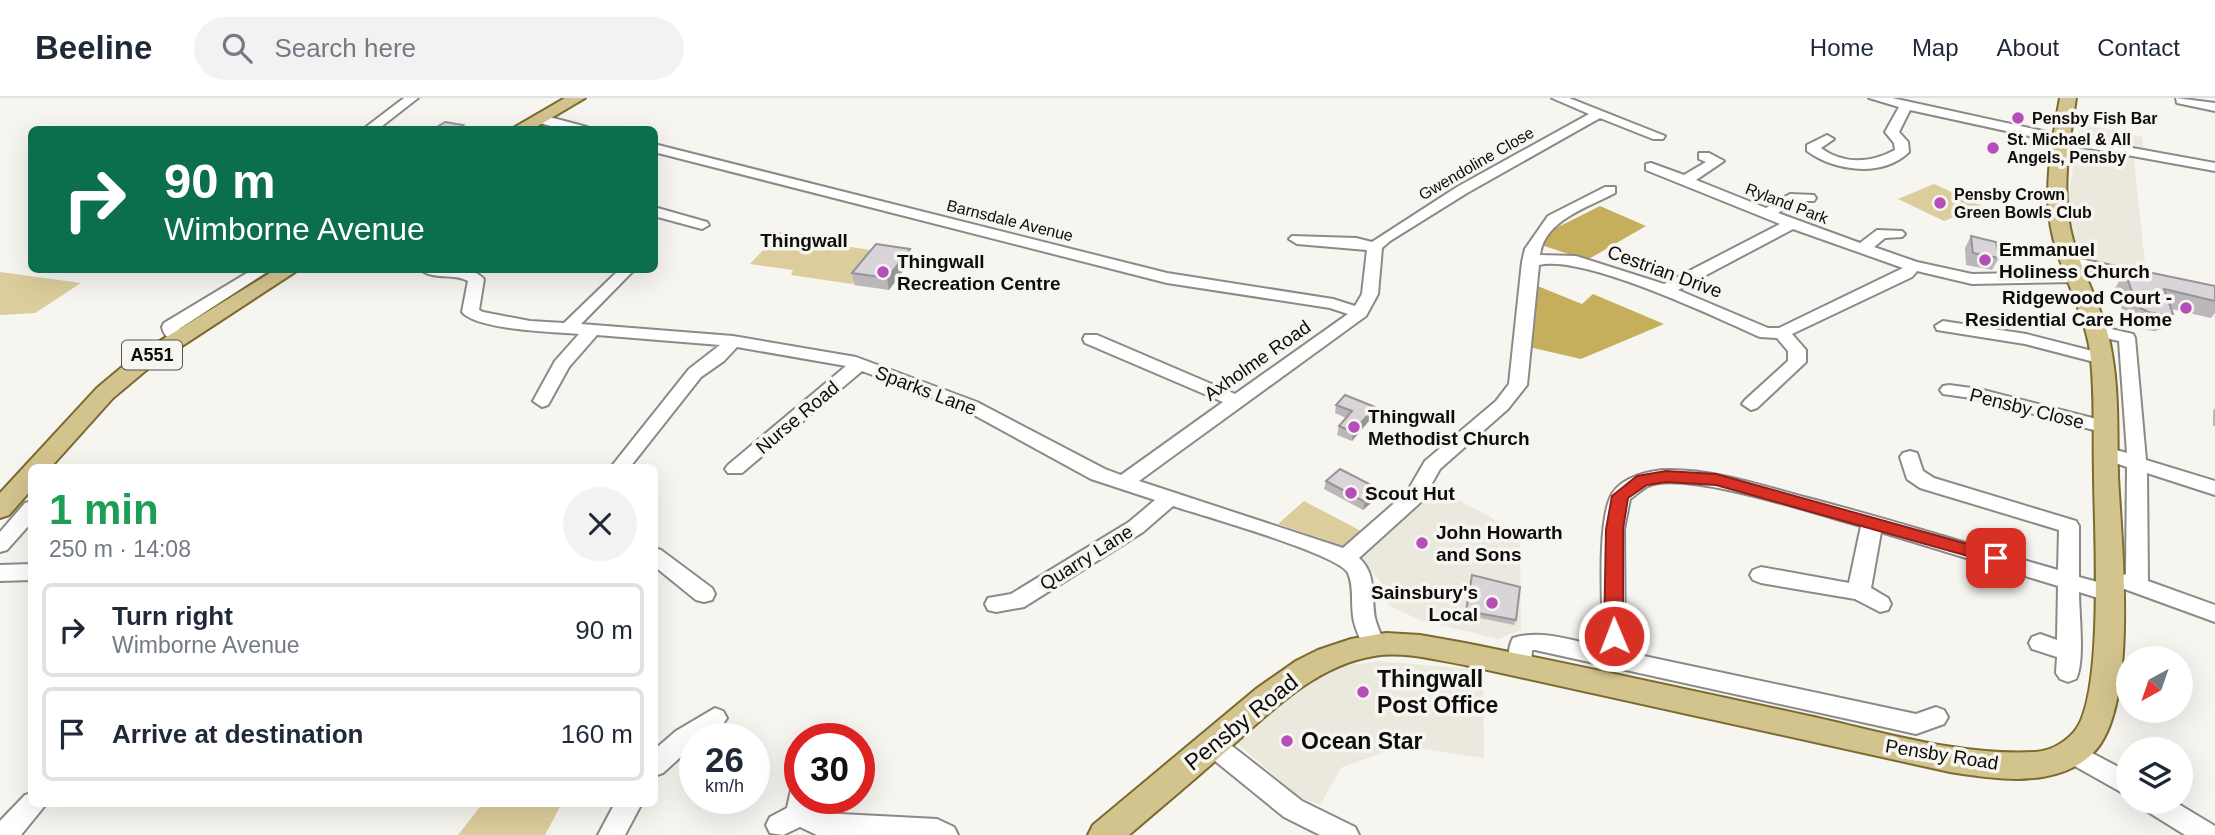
<!DOCTYPE html>
<html lang="en">
<head>
<meta charset="utf-8">
<style>
	:root { --surface:#fff; --page:#f2f2f3; --text:#1f2937; --muted:#747a83; --line:#e0e1e3 }
	body { margin:0; font-family:Helvetica,sans-serif; background:var(--page); color:var(--text); height:100vh; display:flex; flex-direction:column; font-size:26px; white-space:nowrap }
	* { box-sizing:border-box; margin:0 }
	p { font-size:23px; color:var(--muted) }
	.icon { flex:none; width:38px; height:38px; fill:none; stroke:currentColor; stroke-width:2; stroke-linecap:round; stroke-linejoin:round }
	.map { position:relative; flex:1; overflow:hidden }
	.sheet { position:absolute; left:28px; top:366px; width:630px; height:343px; display:flex; flex-direction:column; background:var(--surface); border-radius:10px; box-shadow:0 7px 28px #0002 }
	.sheet>* { flex:none }
	.top-card { position:absolute; left:28px; top:28px; width:630px; height:147px; border-radius:10px; box-shadow:0 7px 28px #0002; background:#0b6e4f; color:#fff; overflow:hidden }
	.needle { width:46px; rotate:220deg }
	.buttons { position:absolute; left:2116px; top:548px; display:grid; gap:14px }
	.buttons a { display:grid; place-items:center; width:77px; height:77px; border-radius:50%; background:var(--surface); box-shadow:0 7px 28px #0002; font-size:35px }
	.speed { position:absolute; left:679px; top:625px; display:flex; gap:14px; font-size:35px; font-weight:700; text-align:center }
	.speed>* { display:grid; place-content:center; width:91px; height:91px; border-radius:50%; background:var(--surface); box-shadow:0 7px 28px #0002; line-height:1 }
	.speed small { font-size:18px; font-weight:400 }
	.speed .limit { border:10px solid #d22; background:#fff; color:#111 }
	.pin { position:absolute; display:grid; place-items:center; width:60px; height:60px; color:#fff; margin:-30px; border-radius:14px; box-shadow:0 4px 10px #0006 }
	.me { position:absolute; width:77px; margin:-38px; rotate:359deg; stroke-linejoin:round; filter:drop-shadow(0 0 5px #0008) }
	.turn { display:flex; align-items:center; gap:24px; height:147px; padding:0 21px; font-size:32px }
	.turn .icon { width:91px; height:91px; stroke-width:2.5 }
	.turn b { display:block; font-size:49px; line-height:60px }
	.round { display:grid; place-items:center; flex:none; width:74px; height:74px; border-radius:37px; background:var(--page) }
	.headline { display:flex; align-items:center; justify-content:space-between; height:119px; padding:0 21px }
	h1 { font-size:42px; font-weight:700; line-height:52px; color:#1e9e55 }
	ul { padding:0; list-style:none }
	li { display:flex; align-items:center; gap:21px; height:94px; margin:0 14px 10px; padding:0 7px; border:4px solid var(--line); border-radius:10px }
	li div { flex:1 }
	li b { display:block; font-size:26px }
	li em { font-style:normal }
	header { display:flex; align-items:center; gap:42px; box-sizing:border-box; height:98px; padding:0 35px; background:var(--surface); border-bottom:2px solid var(--line) }
	header strong { font-size:33px }
	nav { display:flex; gap:38px; margin-inline-start:auto; font-size:24px }
	.search { width:490px; height:63px; background:var(--page); display:flex; align-items:center; gap:18px; box-sizing:border-box; padding:0 24px; border-radius:38px; color:var(--muted); font-size:26px }
	.map>svg:first-child { display:block }
	.built { fill:#ebe9dd }
	.green { fill:#dbcd9c }
	.forest { fill:#c6af5c }
	.lines { fill:none; stroke-linecap:round; stroke-linejoin:round }
	.minor-casing { stroke:#8b8a86; stroke-width:4 }
	.major-casing { stroke:#7b6b30; stroke-width:4 }
	.minor { fill:#fff; fill-rule:evenodd }
	.major { fill:#d3c48e; fill-rule:evenodd }
	.wall { fill:#bab6ba }
	.shaded-wall { fill:#979497 }
	.building { fill:#d8d4d8; stroke:#979497; stroke-width:2 }
	.route { fill:#d93025; stroke:#8d1f18; stroke-width:2 }
	.poi-dot { fill:#b34fb6; stroke:#f6f5f0; stroke-width:2.5 }
	.labels { text-anchor:middle; stroke-width:7; stroke-linejoin:round; paint-order:stroke }
	.far-poi-label { font-size:16px; font-weight:bold; fill:#0e0d0c; stroke:#f6f5f0; text-anchor:start }
	.far-street-label { font-size:16px; fill:#0e0d0c; stroke:#f6f5f0 }
	.shield { fill:#f6f5f0; stroke:#545350; stroke-width:2 }
	.shield-label { font-size:18px; font-weight:bold; fill:#0e0d0c }
	.far-quarter-label { font-size:19px; font-weight:bold; fill:#0e0d0c; stroke:#f6f5f0 }
	.poi-label { font-size:19px; font-weight:bold; fill:#0e0d0c; stroke:#f6f5f0; text-anchor:start }
	.street-label { font-size:19px; fill:#0e0d0c; stroke:#f6f5f0 }
	.near-poi-label { font-size:23px; font-weight:bold; fill:#0e0d0c; stroke:#f6f5f0; text-anchor:start }
	.near-street-label { font-size:23px; fill:#0e0d0c; stroke:#f6f5f0 }
</style>
</head>
<body>
<header>
<strong>Beeline</strong>
<div class="search"><svg class="icon" aria-label="search" viewBox="0 0 24 24"><circle cx="10" cy="10" r="6"/><path d="M15 15l6 6"/></svg>Search here</div>
<nav><a>Home</a><a>Map</a><a>About</a><a>Contact</a></nav>
</header>
<div class="map">
<svg width="2215" height="737" viewBox="0 0 2215 737">
	<rect width="100%" height="100%" fill="#f6f5f0"/>
	<g class="built">
		<path d="M 2080,25 L 2142,39 L 2144,54 L 2133,52 L 2146,176 L 2078,161 L 2067,109 Z"/>
		<path d="M 1430,388 L 1487,417 L 1520,438 L 1521,532 L 1498,541 L 1423,523 L 1389,508 L 1380,483 L 1355,456 Z"/>
		<path d="M 1378,563 L 1472,571 L 1483,576 L 1484,660 L 1403,648 L 1342,669 L 1320,707 L 1298,698 L 1231,640 L 1315,577 L 1345,568 Z"/>
	</g>
	<g class="green">
		<path d="M 1934,86 L 1982,108 L 1944,123 L 1898,101 Z"/>
		<path d="M 780,134 L 821,139 L 818,144 L 877,153 L 852,186 L 791,177 L 793,172 L 750,166 Z"/>
		<path d="M 0,174 L 81,185 L 35,215 L 0,217 Z"/>
		<path d="M 1304,403 L 1361,433 L 1343,448 L 1278,426 Z"/>
		<path d="M 483,705 L 562,705 L 545,737 L 458,737 Z"/>
	</g>
	<g class="forest">
		<path d="M 1600,108 L 1646,128 L 1587,162 L 1541,147 L 1552,132 Z"/>
		<path d="M 1535,187 L 1582,206 L 1593,196 L 1664,226 L 1581,261 L 1529,249 Z"/>
	</g>
	<g class="lines">
		<defs>
			<g id="minor">
				<path d="M 404,0 L 418,0 L 377,32 L 362,32 Z"/>
				<path d="M 1552,0 L 1569,0 L 1665,38 L 1663,41 L 1653,41 L 1600,20 L 1467,95 L 1390,143 L 1382,150 L 1378,196 L 1366,218 L 1139,383 L 1343,450 L 1407,394 L 1425,363 L 1496,303 L 1509,286 L 1522,164 L 1525,151 L 1548,118 L 1605,89 L 1615,89 L 1615,95 C 1589,109 1544,122 1540,157 L 1576,158 L 1664,186 L 1780,126 L 1646,72 L 1646,66 L 1651,65 L 1684,77 L 1706,64 L 1699,61 L 1699,55 L 1709,55 L 1724,63 L 1696,82 L 1766,110 L 1790,96 L 1814,97 L 1816,100 L 1814,103 L 1798,103 L 1778,115 L 1860,145 L 1877,132 L 1902,133 L 1905,136 L 1902,139 L 1885,140 L 1874,149 L 1917,164 L 1972,176 L 2077,174 L 2085,179 L 2077,184 L 1972,186 L 1917,173 L 1912,179 L 1792,236 L 1806,252 L 1806,264 L 1757,310 L 1751,312 L 1742,306 L 1745,302 L 1788,263 L 1788,253 L 1777,240 L 1760,239 C 1715,219 1583,156 1539,167 L 1527,287 L 1508,311 L 1440,371 L 1422,403 L 1359,460 C 1377,476 1371,499 1375,520 C 1377,529 1382,538 1385,547 L 1382,553 L 1374,556 L 1366,553 C 1361,543 1354,529 1353,518 C 1351,503 1354,489 1348,475 C 1339,456 1200,417 1173,408 L 1143,434 L 1024,509 L 996,514 L 988,512 L 985,506 L 988,500 L 1011,496 L 1129,424 L 1155,402 L 1091,381 L 965,312 L 862,273 L 742,375 L 728,375 L 725,371 L 728,367 L 846,268 L 737,249 L 724,263 L 701,279 L 630,369 L 611,369 L 689,271 L 720,247 L 597,237 L 569,269 L 548,307 L 542,309 L 533,303 L 555,263 L 579,236 C 555,234 477,232 462,214 L 468,183 C 454,175 433,182 421,172 C 440,170 470,166 484,181 L 479,212 L 483,214 L 530,223 L 564,225 L 619,172 L 634,172 L 581,226 L 733,238 L 856,259 L 977,304 L 1105,371 L 1121,377 L 1223,304 L 1085,245 L 1083,241 L 1085,237 L 1097,237 L 1235,296 L 1348,216 L 1330,210 L 1167,185 L 654,54 L 654,46 L 1167,175 L 1333,201 L 1355,208 L 1362,196 L 1367,152 L 1297,146 L 1289,141 L 1292,138 L 1356,140 L 1372,144 L 1457,89 L 1589,16 ZM 1793,131 L 1903,170 L 1779,230 L 1768,230 L 1678,192 Z"/>
				<path d="M 1869,0 L 1892,0 L 2061,37 L 2215,65 L 2215,73 L 2061,45 L 1910,12 L 1899,34 L 1908,44 L 1909,54 C 1882,80 1834,73 1807,53 L 1807,47 L 1827,37 L 1834,41 L 1821,50 C 1844,67 1871,65 1895,52 L 1894,45 L 1885,34 L 1899,9 Z"/>
				<path d="M 2176,0 L 2215,5 L 2215,13 L 2177,5 Z"/>
				<path d="M 538,16 L 587,29 L 588,32 L 565,32 L 533,23 L 532,20 Z"/>
				<path d="M 654,109 L 707,124 L 709,127 L 702,131 L 654,118 Z"/>
				<path d="M 2072,159 L 2155,178 L 2157,181 L 2149,186 L 2067,167 L 2064,164 Z"/>
				<path d="M 252,172 L 270,172 L 179,231 L 187,239 L 185,243 C 174,245 164,240 162,229 L 164,225 Z"/>
				<path d="M 1943,223 L 2026,236 L 2108,257 L 2111,261 L 2102,266 L 2025,246 L 1937,232 L 1935,228 Z"/>
				<path d="M 2098,228 L 2133,236 L 2135,240 L 2146,362 L 2215,383 L 2215,397 L 2147,375 L 2148,483 L 2215,507 L 2215,524 L 2119,489 L 2116,484 L 2119,479 L 2126,476 L 2127,369 L 2098,359 L 2095,355 L 2098,351 L 2105,349 L 2127,355 L 2119,243 L 2092,237 L 2090,233 L 2092,229 Z"/>
				<path d="M 1949,287 L 1979,291 L 2112,325 L 2114,329 L 2105,335 L 1978,301 L 1943,296 L 1940,292 L 1943,288 Z"/>
				<path d="M 1910,353 L 1917,355 L 1923,373 L 1934,380 L 2076,423 L 2079,428 L 2079,479 L 2116,489 L 2119,495 L 2116,501 L 2108,503 L 2079,494 C 2079,516 2085,564 2076,581 L 2068,584 L 2060,581 L 2056,575 L 2057,559 L 2032,551 L 2029,545 L 2032,539 L 2040,536 L 2057,542 L 2058,488 L 1881,434 L 1871,490 L 1888,500 L 1891,506 L 1888,512 L 1880,514 L 1855,501 L 1761,485 L 1753,482 L 1750,477 L 1753,472 L 1761,469 L 1849,485 L 1861,428 C 1820,417 1683,371 1648,388 C 1642,391 1636,397 1630,401 L 1624,431 L 1625,554 L 1916,616 L 1936,609 L 1944,612 L 1948,619 L 1944,626 L 1916,636 L 1535,552 L 1532,552 L 1531,567 L 1528,573 L 1520,576 L 1512,573 C 1507,564 1508,549 1513,540 C 1543,531 1573,543 1603,549 C 1603,514 1596,424 1612,396 C 1622,379 1650,372 1669,372 C 1717,372 1762,388 1808,400 C 1892,422 1975,448 2058,472 L 2059,432 L 1920,390 L 1907,381 L 1900,359 L 1903,355 Z"/>
				<path d="M 32,403 L 32,424 L 7,452 L 0,454 L 0,434 L 25,405 Z"/>
				<path d="M 654,450 L 661,452 L 712,490 L 715,496 L 712,502 L 704,504 L 696,502 L 654,468 Z"/>
				<path d="M 32,466 L 32,482 L 0,483 L 0,467 Z"/>
				<path d="M 715,610 L 723,613 L 727,620 C 721,631 707,640 695,640 L 695,646 L 663,675 L 654,678 L 654,652 L 676,633 Z"/>
				<path d="M 1213,637 L 1222,640 L 1302,703 L 1355,729 L 1359,737 L 1320,737 L 1284,719 L 1204,654 L 1201,647 L 1204,640 Z"/>
				<path d="M 2073,645 L 2128,674 L 2128,698 L 2064,662 L 2061,655 L 2064,648 Z"/>
				<path d="M 800,689 L 800,700 L 813,700 L 813,710 L 821,715 L 937,721 L 954,729 L 958,737 L 817,737 L 800,729 L 783,737 L 770,735 L 766,727 L 770,719 L 787,710 L 791,692 Z"/>
				<path d="M 32,695 L 32,705 L 47,705 L 21,737 L 0,737 L 0,723 L 25,697 Z"/>
				<path d="M 2141,704 L 2175,704 L 2215,728 L 2215,737 L 2185,737 L 2145,712 Z"/>
				<path d="M 615,705 L 642,705 L 625,737 L 598,737 Z"/>
			</g>
			<g id="major">
				<path d="M 565,0 L 585,0 L 531,32 L 510,32 Z"/>
				<path d="M 2060,0 L 2076,0 C 2069,45 2060,97 2073,142 C 2084,181 2106,215 2112,256 C 2119,296 2117,337 2118,378 C 2121,441 2140,612 2092,656 C 2055,691 1996,681 1950,674 L 1465,567 C 1436,562 1404,553 1374,558 C 1313,568 1267,617 1223,656 C 1192,684 1160,710 1129,737 L 1088,737 L 1093,727 L 1256,591 L 1296,563 L 1318,552 L 1351,541 L 1386,535 L 1420,537 L 1465,545 C 1580,568 1694,593 1809,618 C 1882,634 1959,658 2035,654 C 2050,653 2064,645 2074,634 C 2105,600 2094,427 2094,376 C 2093,338 2095,299 2091,261 C 2087,218 2063,181 2053,139 C 2042,95 2052,44 2060,0 Z"/>
				<path d="M 275,172 L 298,172 L 150,269 L 113,300 L 51,369 L 32,369 L 32,391 L 9,417 L 0,420 L 0,395 L 97,290 L 134,259 Z"/>
			</g>
		</defs>
		<use href="#minor" class="minor-casing"/>
		<use href="#major" class="major-casing"/>
		<use href="#minor" class="minor"/>
		<use href="#major" class="major"/>
	</g>
	<g class="wall">
		<path d="M 1971,138 L 1999,160 L 1992,172 L 1966,167 L 1965,150 Z"/>
		<path d="M 910,151 L 911,162 L 889,192 L 854,187 L 852,175 Z"/>
		<path d="M 2125,174 L 2215,188 L 2215,215 L 2211,220 L 2171,211 L 2162,231 L 2153,233 L 2138,230 L 2126,224 L 2115,190 Z"/>
		<path d="M 1336,307 L 1375,309 L 1374,317 L 1352,343 L 1337,337 L 1339,328 L 1346,320 L 1335,315 Z"/>
		<path d="M 2215,310 L 2215,328 L 2213,328 L 2213,313 Z"/>
		<path d="M 1326,383 L 1377,400 L 1363,412 L 1324,391 Z"/>
		<path d="M 1471,482 L 1516,522 L 1514,527 L 1465,517 Z"/>
	</g>
	<g class="shaded-wall">
		<path d="M 463,27 L 465,32 L 455,32 Z"/>
		<path d="M 910,151 L 911,162 L 889,192 L 887,180 Z"/>
		<path d="M 2173,216 L 2162,231 L 2153,233 L 2164,217 Z"/>
		<path d="M 1375,309 L 1374,317 L 1352,343 L 1353,334 Z"/>
		<path d="M 1379,391 L 1377,400 L 1363,412 L 1365,404 Z"/>
	</g>
	<g class="building">
		<path d="M 445,24 L 463,27 L 455,32 L 432,32 Z"/>
		<path d="M 1971,138 L 1996,144 L 1999,160 L 1973,155 Z"/>
		<path d="M 876,146 L 910,151 L 887,180 L 852,175 Z"/>
		<path d="M 2138,172 L 2215,188 L 2215,203 L 2164,191 L 2173,216 L 2164,217 L 2148,214 L 2137,208 L 2125,174 Z"/>
		<path d="M 1345,297 L 1375,309 L 1353,334 L 1339,328 L 1352,313 L 1336,307 Z"/>
		<path d="M 1340,371 L 1379,391 L 1365,404 L 1326,383 Z"/>
		<path d="M 1472,477 L 1520,489 L 1516,522 L 1466,513 Z"/>
	</g>
	<path class="route" d="M 1666,373 L 1716,376 L 1996,454 L 2004,460 L 1996,466 L 1716,387 L 1666,384 L 1647,387 L 1628,400 L 1623,431 L 1623,538 L 1620,543 L 1607,543 L 1604,538 L 1606,431 L 1612,398 L 1637,378 Z"/>
	<g class="poi-dot">
		<circle cx="2018" cy="20" r="7"/>
		<circle cx="1993" cy="50" r="7"/>
		<circle cx="1940" cy="105" r="7"/>
		<circle cx="1985" cy="162" r="7"/>
		<circle cx="883" cy="174" r="7"/>
		<circle cx="2186" cy="210" r="7"/>
		<circle cx="1354" cy="329" r="7"/>
		<circle cx="1351" cy="395" r="7"/>
		<circle cx="1422" cy="445" r="7"/>
		<circle cx="1492" cy="505" r="7"/>
		<circle cx="1363" cy="594" r="7"/>
		<circle cx="1287" cy="643" r="7"/>
	</g>
	<g class="labels">
		<g class="far-poi-label">
			<text x="2032" y="26">Pensby Fish Bar</text>
			<text x="2007" y="47">St. Michael &amp; All<tspan x="2007" dy="18">Angels, Pensby</tspan></text>
			<text x="1954" y="102">Pensby Crown<tspan x="1954" dy="18">Green Bowls Club</tspan></text>
		</g>
		<g class="far-street-label">
			<text transform="translate(1476 65) rotate(-30)" y="6">Gwendoline Close</text>
			<text transform="translate(1787 105) rotate(21)" y="6">Ryland Park</text>
			<text transform="translate(1010 122) rotate(14)" y="6">Barnsdale Avenue</text>
		</g>
		<rect class="shield" x="122" y="242.5" width="60" height="29" rx="5"/>
		<g class="shield-label">
			<text x="152" y="263">A551</text>
		</g>
		<g class="far-quarter-label">
			<text x="804" y="149">Thingwall</text>
		</g>
		<g class="poi-label">
			<text x="1999" y="158">Emmanuel<tspan x="1999" dy="22">Holiness Church</tspan></text>
			<text x="897" y="170">Thingwall<tspan x="897" dy="22">Recreation Centre</tspan></text>
			<text x="2172" y="206" text-anchor="end">Ridgewood Court -<tspan x="2172" dy="22">Residential Care Home</tspan></text>
			<text x="1368" y="325">Thingwall<tspan x="1368" dy="22">Methodist Church</tspan></text>
			<text x="1365" y="402">Scout Hut</text>
			<text x="1436" y="441">John Howarth<tspan x="1436" dy="22">and Sons</tspan></text>
			<text x="1478" y="501" text-anchor="end">Sainsbury's<tspan x="1478" dy="22">Local</tspan></text>
		</g>
		<g class="street-label">
			<text transform="translate(1665 173) rotate(20)" y="7">Cestrian Drive</text>
			<text transform="translate(1257 262) rotate(-35)" y="7">Axholme Road</text>
			<text transform="translate(926 292) rotate(21)" y="7">Sparks Lane</text>
			<text transform="translate(2027 310) rotate(14)" y="7">Pensby Close</text>
			<text transform="translate(797 319) rotate(-40)" y="7">Nurse Road</text>
			<text transform="translate(1086 459) rotate(-32)" y="7">Quarry Lane</text>
			<text transform="translate(1942 656) rotate(9)" y="7">Pensby Road</text>
		</g>
		<g class="near-poi-label">
			<text x="1377" y="589">Thingwall<tspan x="1377" dy="26">Post Office</tspan></text>
			<text x="1301" y="651">Ocean Star</text>
		</g>
		<g class="near-street-label">
			<text transform="translate(1241 624) rotate(-39)" y="8">Pensby Road</text>
		</g>
	</g>
</svg>
<div class="buttons">
<a><svg class="needle" viewBox="-14 -14 28 28"><path d="M0-13l5 13h-10z" fill="#e53935"/><path d="M0 13l5-13h-10z" fill="#747a83"/></svg></a>
<a><svg class="icon" aria-label="layers" viewBox="0 0 24 24"><path d="M12 4l9 5-9 5-9-5zM3 14l9 5 9-5"/></svg></a>
</div>
<div class="speed"><div>26<small>km/h</small></div><div class="limit">30</div></div>
<div class="pin" style="left:1996px;top:460px;background:#d93025"><svg class="icon" aria-label="arrive" viewBox="0 0 24 24"><path d="M6 21V4h12l-3 4 3 4H6"/></svg></div>
<svg class="me" style="left:1614px;top:538px" viewBox="-20 -20 40 40"><circle r="17" fill="#d93025" stroke="#fff" stroke-width="3"/><path d="M0-11L8 9 0 5-8 9z" fill="#fff"/></svg>
<div class="top-card">
<div class="turn"><svg class="icon" aria-label="right" viewBox="0 0 24 24"><path d="M7 20v-9h11M14 6l5 5-5 5"/></svg><div><b>90 m</b>Wimborne Avenue</div></div>
</div>
<section class="sheet">
<div class="headline"><div><h1>1 min</h1><p>250 m · 14:08</p></div><a class="round"><svg class="icon" aria-label="close" viewBox="0 0 24 24"><path d="M6 6l12 12M18 6L6 18"/></svg></a></div>
<ul>
<li><svg class="icon" aria-label="right" viewBox="0 0 24 24"><path d="M7 20v-9h11M14 6l5 5-5 5"/></svg><div><b>Turn right</b><p>Wimborne Avenue</p></div><em>90 m</em></li>
<li><svg class="icon" aria-label="arrive" viewBox="0 0 24 24"><path d="M6 21V4h12l-3 4 3 4H6"/></svg><div><b>Arrive at destination</b></div><em>160 m</em></li>
</ul>
</section>
</div>
</body>
</html>
